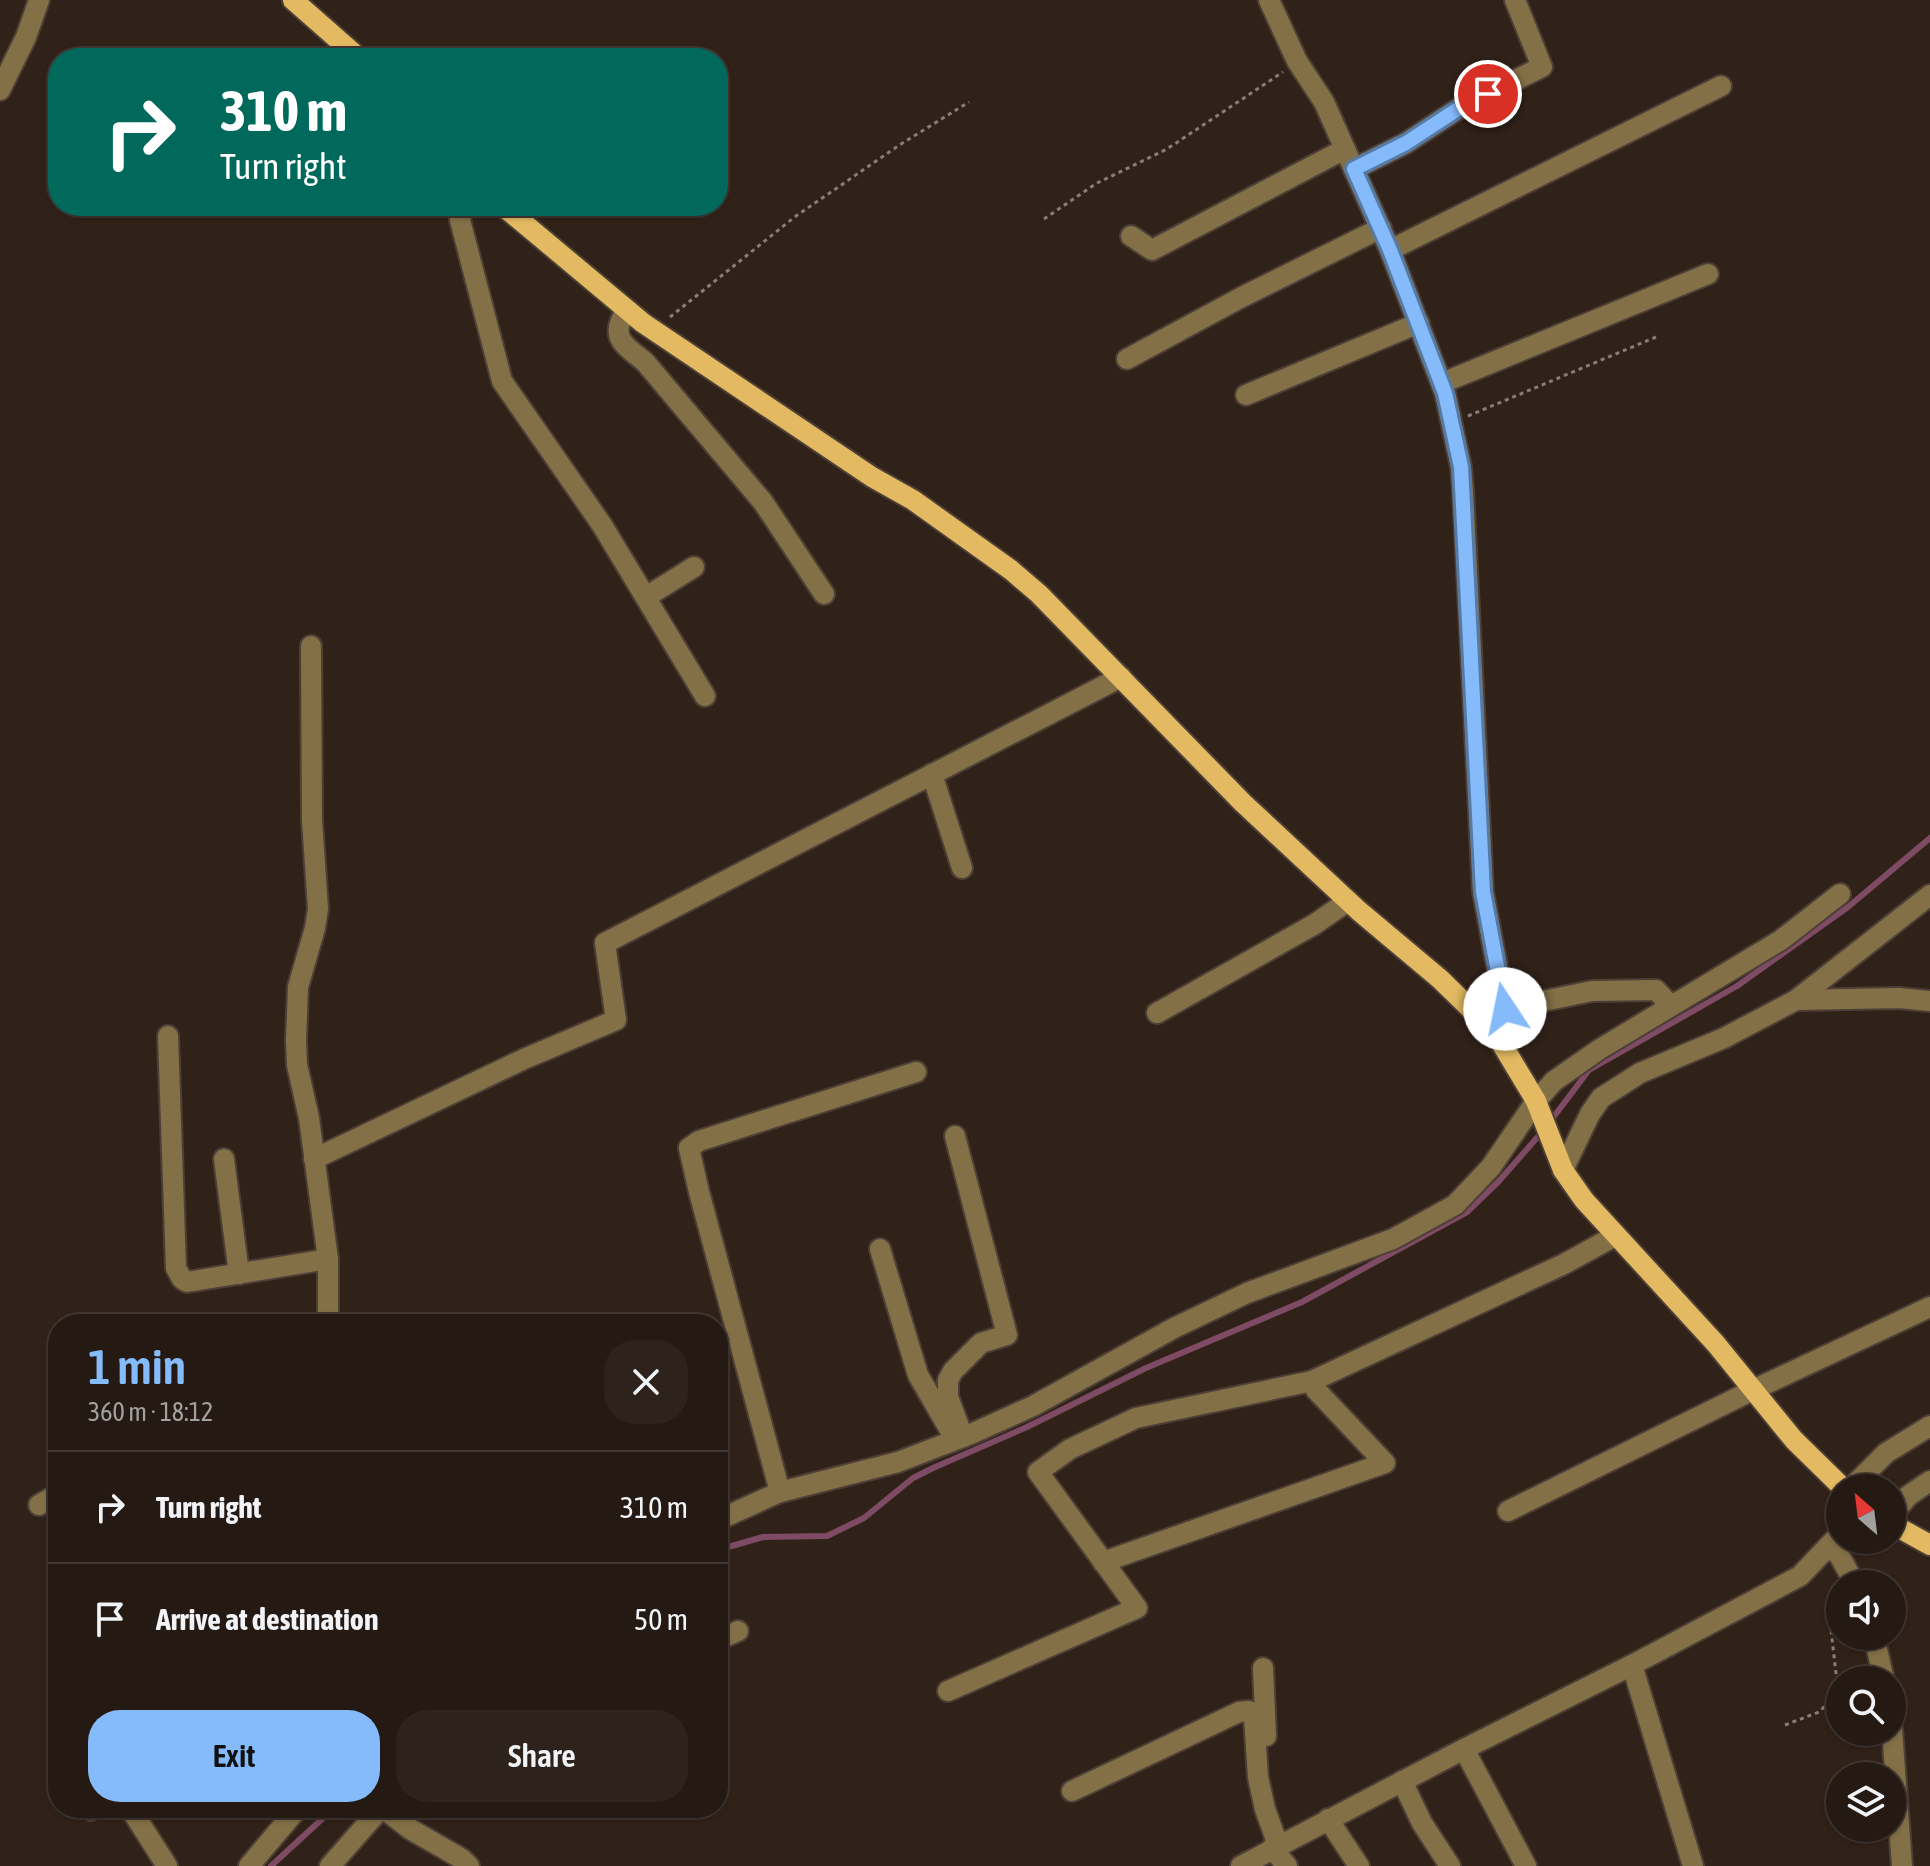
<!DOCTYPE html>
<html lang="en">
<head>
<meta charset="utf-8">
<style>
	:root { --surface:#251a13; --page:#2d231c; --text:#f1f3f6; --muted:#a3a1a0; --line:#423833; --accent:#86bbfb }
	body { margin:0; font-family:"Asap Condensed",sans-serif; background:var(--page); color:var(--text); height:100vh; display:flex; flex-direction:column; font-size:30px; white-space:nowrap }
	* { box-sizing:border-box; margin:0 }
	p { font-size:26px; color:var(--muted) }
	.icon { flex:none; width:44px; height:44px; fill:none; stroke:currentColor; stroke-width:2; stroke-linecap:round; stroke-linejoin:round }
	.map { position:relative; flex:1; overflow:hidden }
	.drawer { position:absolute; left:48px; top:1314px; width:680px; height:504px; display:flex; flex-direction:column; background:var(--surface); border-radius:32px; box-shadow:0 2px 6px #0004,0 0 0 2px var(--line) }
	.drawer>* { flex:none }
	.top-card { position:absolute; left:48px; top:48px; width:680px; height:168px; border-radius:32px; box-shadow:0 2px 6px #0004,0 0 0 2px var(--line); background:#00695c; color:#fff; overflow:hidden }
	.needle { width:52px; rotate:332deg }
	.controls { position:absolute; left:1826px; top:1474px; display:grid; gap:16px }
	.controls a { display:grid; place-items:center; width:80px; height:80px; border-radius:50%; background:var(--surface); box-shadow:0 2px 6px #0004,0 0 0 2px var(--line); font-size:40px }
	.pin { position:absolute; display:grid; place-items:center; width:68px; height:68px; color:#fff; margin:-34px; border:4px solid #fff; border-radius:50%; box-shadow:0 2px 8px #0007 }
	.me { position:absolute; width:88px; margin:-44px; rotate:349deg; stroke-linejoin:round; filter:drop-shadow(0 0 6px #0008) }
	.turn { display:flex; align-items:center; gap:28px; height:168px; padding:0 40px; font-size:36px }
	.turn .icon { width:104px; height:104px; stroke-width:2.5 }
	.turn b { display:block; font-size:56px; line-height:68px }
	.round { display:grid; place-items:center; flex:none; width:84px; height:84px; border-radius:32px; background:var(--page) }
	.summary { display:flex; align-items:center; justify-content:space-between; height:136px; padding:0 40px }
	h1 { font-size:48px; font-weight:600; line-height:60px; color:var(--accent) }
	.cta { display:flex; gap:16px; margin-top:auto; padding:16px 40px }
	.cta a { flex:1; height:92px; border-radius:32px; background:var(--accent); color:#111; font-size:32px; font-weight:600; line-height:92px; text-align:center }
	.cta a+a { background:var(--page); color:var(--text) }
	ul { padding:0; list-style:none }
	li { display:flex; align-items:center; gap:24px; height:112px; padding:0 40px; border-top:2px solid var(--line) }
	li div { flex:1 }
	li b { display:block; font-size:30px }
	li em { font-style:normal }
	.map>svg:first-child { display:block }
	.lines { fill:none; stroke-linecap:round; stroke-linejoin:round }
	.stream { stroke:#7e4a64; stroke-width:6 }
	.minor-casing { stroke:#4d3f36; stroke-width:24 }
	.major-casing { stroke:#4d3f36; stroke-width:24 }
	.path { stroke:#8a7d76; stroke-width:3; stroke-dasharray:4 4; stroke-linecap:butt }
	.minor { stroke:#837047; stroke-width:20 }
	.major { stroke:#e3ba61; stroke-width:20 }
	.route-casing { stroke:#577aa3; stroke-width:20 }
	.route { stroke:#86bbfb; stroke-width:14 }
</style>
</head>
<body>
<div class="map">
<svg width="1930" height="1866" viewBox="0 0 1930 1866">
	<rect width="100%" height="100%" fill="#312219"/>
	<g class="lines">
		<g class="stream">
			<path d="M 1549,1123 L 1589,1070 L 1737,986 L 1848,907 L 1930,838"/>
			<path d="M 718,1550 L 763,1537 L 827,1536 L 864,1518 L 913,1478 L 933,1468 L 1027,1427 L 1146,1368 L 1302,1302 L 1467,1212 L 1499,1181 L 1542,1132"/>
			<path d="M 271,1866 L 334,1808"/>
		</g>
		<defs>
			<g id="minor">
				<path d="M 1269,0 L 1297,61 L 1324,102 L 1390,250 L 1445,393 L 1461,467 L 1463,490 L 1483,892 L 1505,1009 L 1486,1024"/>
				<path d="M 0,90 L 26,37 L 39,0"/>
				<path d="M 1354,169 L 1406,143 L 1461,107 L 1542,67 L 1515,0"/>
				<path d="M 463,206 L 460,220 L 502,381 L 602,525 L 705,696"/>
				<path d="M 1131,236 L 1152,250 L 1345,149"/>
				<path d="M 1390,250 L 1721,86"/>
				<path d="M 627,310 C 608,337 624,345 645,362 L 763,502 L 824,594"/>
				<path d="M 1127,359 L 1242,297 L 1381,228"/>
				<path d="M 1442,383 L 1708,274"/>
				<path d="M 1246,395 L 1419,323"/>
				<path d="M 646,597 L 694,567"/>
				<path d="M 311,646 L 312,820 L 318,909 L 315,928 L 298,987 L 296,1040 L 297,1065 L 309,1118 L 328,1259 L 328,1324"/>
				<path d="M 932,774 L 962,868"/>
				<path d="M 1796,1000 L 1899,998 L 1930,1001"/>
				<path d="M 1505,1009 L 1592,991 L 1656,990 L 1671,1006"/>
				<path d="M 1157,1013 L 1315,924 L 1348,901"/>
				<path d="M 168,1036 L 176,1268 L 182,1279 L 187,1282 L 328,1259"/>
				<path d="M 955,1136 L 1007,1335 L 981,1343 L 953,1371 L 948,1380 L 948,1397 L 963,1437"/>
				<path d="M 224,1159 L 239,1274"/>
				<path d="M 314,1159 L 524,1059 L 616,1020 L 605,943 L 1121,677"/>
				<path d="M 1563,1170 L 1590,1114 L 1601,1098 L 1640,1073 L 1724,1038 L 1796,1000 L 1930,895"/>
				<path d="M 880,1249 L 918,1375 L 951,1432"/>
				<path d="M 1851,1488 L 1886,1453 L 1930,1426"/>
				<path d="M 780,1492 L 699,1192 L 689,1148 L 699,1141 L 916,1072"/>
				<path d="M 39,1505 L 58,1494"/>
				<path d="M 1508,1511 L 1753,1390 L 1930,1307"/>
				<path d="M 1892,1515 L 1908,1496 L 1930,1481"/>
				<path d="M 718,1520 L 780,1492 L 898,1462 L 971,1434 L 1033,1406 L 1174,1328 L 1247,1293 L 1393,1239 L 1455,1205 L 1491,1167 L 1536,1101 L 1554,1081 L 1600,1049 L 1781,940 L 1840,894"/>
				<path d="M 1829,1547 L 1839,1555 L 1855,1584"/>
				<path d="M 1103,1562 L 1385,1463 L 1316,1390 L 1312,1381"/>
				<path d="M 1874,1636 L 1884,1680"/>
				<path d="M 718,1640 L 738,1631"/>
				<path d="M 1632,1665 L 1693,1866"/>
				<path d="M 1263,1668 L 1266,1736"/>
				<path d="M 948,1691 L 1137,1608 L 1038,1472 L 1070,1449 L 1136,1418 L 1312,1381 L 1564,1264 L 1615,1236"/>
				<path d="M 1892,1729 L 1902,1866"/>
				<path d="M 1464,1749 L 1526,1866"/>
				<path d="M 1402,1781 L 1422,1823 L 1450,1866"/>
				<path d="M 1072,1791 L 1239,1712 L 1249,1711 L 1254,1717 L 1258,1777 L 1265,1809 L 1278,1845"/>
				<path d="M 130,1808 L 167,1866"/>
				<path d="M 383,1808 L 410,1829 L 462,1859 L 469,1866"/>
				<path d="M 91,1810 L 95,1808"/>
				<path d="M 1328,1819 L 1359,1866"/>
				<path d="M 1272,1848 L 1287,1866"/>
				<path d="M 249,1866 L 298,1808"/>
				<path d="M 330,1866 L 381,1808"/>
				<path d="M 1241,1866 L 1464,1749 L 1632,1665 L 1800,1576 L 1840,1534"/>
			</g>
			<g id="major">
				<path d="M 293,0 L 359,58"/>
				<path d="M 503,206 L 643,323 L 872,477 L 913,500 L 1011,570 L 1039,594 L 1243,803 L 1359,911 L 1440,979 L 1486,1024 L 1500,1041 L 1536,1101 L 1563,1170 L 1584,1200 L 1716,1344 L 1794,1440 L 1843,1488"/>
				<path d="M 1892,1524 L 1930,1545"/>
			</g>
		</defs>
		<use href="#minor" class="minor-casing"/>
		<use href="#major" class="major-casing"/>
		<g class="path">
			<path d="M 1044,219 L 1097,183 L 1167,149 L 1283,72"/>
			<path d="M 670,317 L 796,216 L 901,144 L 969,102"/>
			<path d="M 1468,416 L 1656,337"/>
			<path d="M 1785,1725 L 1819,1712 L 1829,1702 L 1837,1682 L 1831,1630 L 1840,1608"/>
		</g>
		<use href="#minor" class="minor"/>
		<use href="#major" class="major"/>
	</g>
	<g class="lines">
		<defs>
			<path id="route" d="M 1488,94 L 1461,107 L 1406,143 L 1354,169 L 1390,250 L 1445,393 L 1461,467 L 1483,892 L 1505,1009"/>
		</defs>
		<use href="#route" class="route-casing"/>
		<use href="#route" class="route"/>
	</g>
</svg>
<div class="controls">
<a><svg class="needle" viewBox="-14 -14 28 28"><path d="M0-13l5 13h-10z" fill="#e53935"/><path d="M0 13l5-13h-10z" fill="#a3a1a0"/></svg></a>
<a><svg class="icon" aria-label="sound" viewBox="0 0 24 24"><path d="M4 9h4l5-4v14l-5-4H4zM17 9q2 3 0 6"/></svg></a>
<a><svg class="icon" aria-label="search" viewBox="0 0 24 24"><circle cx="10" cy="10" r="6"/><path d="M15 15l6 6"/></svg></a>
<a><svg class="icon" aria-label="layers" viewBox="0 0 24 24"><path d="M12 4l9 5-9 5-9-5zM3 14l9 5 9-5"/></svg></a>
</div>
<div class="pin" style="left:1488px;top:94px;background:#d93025"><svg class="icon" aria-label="arrive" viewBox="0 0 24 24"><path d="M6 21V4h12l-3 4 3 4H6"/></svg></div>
<svg class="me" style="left:1505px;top:1009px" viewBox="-20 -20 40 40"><circle r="19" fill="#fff"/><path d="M0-13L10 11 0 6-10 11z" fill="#86bbfb"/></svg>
<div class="top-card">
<div class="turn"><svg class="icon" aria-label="right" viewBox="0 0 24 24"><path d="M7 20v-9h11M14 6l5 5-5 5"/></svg><div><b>310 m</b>Turn right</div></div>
</div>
<section class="drawer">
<div class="summary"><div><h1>1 min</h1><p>360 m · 18:12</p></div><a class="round"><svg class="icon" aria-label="close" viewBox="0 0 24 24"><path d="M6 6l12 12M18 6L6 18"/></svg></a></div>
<ul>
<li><svg class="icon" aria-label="right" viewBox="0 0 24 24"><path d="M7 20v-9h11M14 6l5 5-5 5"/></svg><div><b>Turn right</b></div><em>310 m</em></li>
<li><svg class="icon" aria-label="arrive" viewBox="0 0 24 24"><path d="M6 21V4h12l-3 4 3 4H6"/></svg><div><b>Arrive at destination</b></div><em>50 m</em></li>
</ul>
<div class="cta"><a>Exit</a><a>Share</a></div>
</section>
</div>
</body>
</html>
